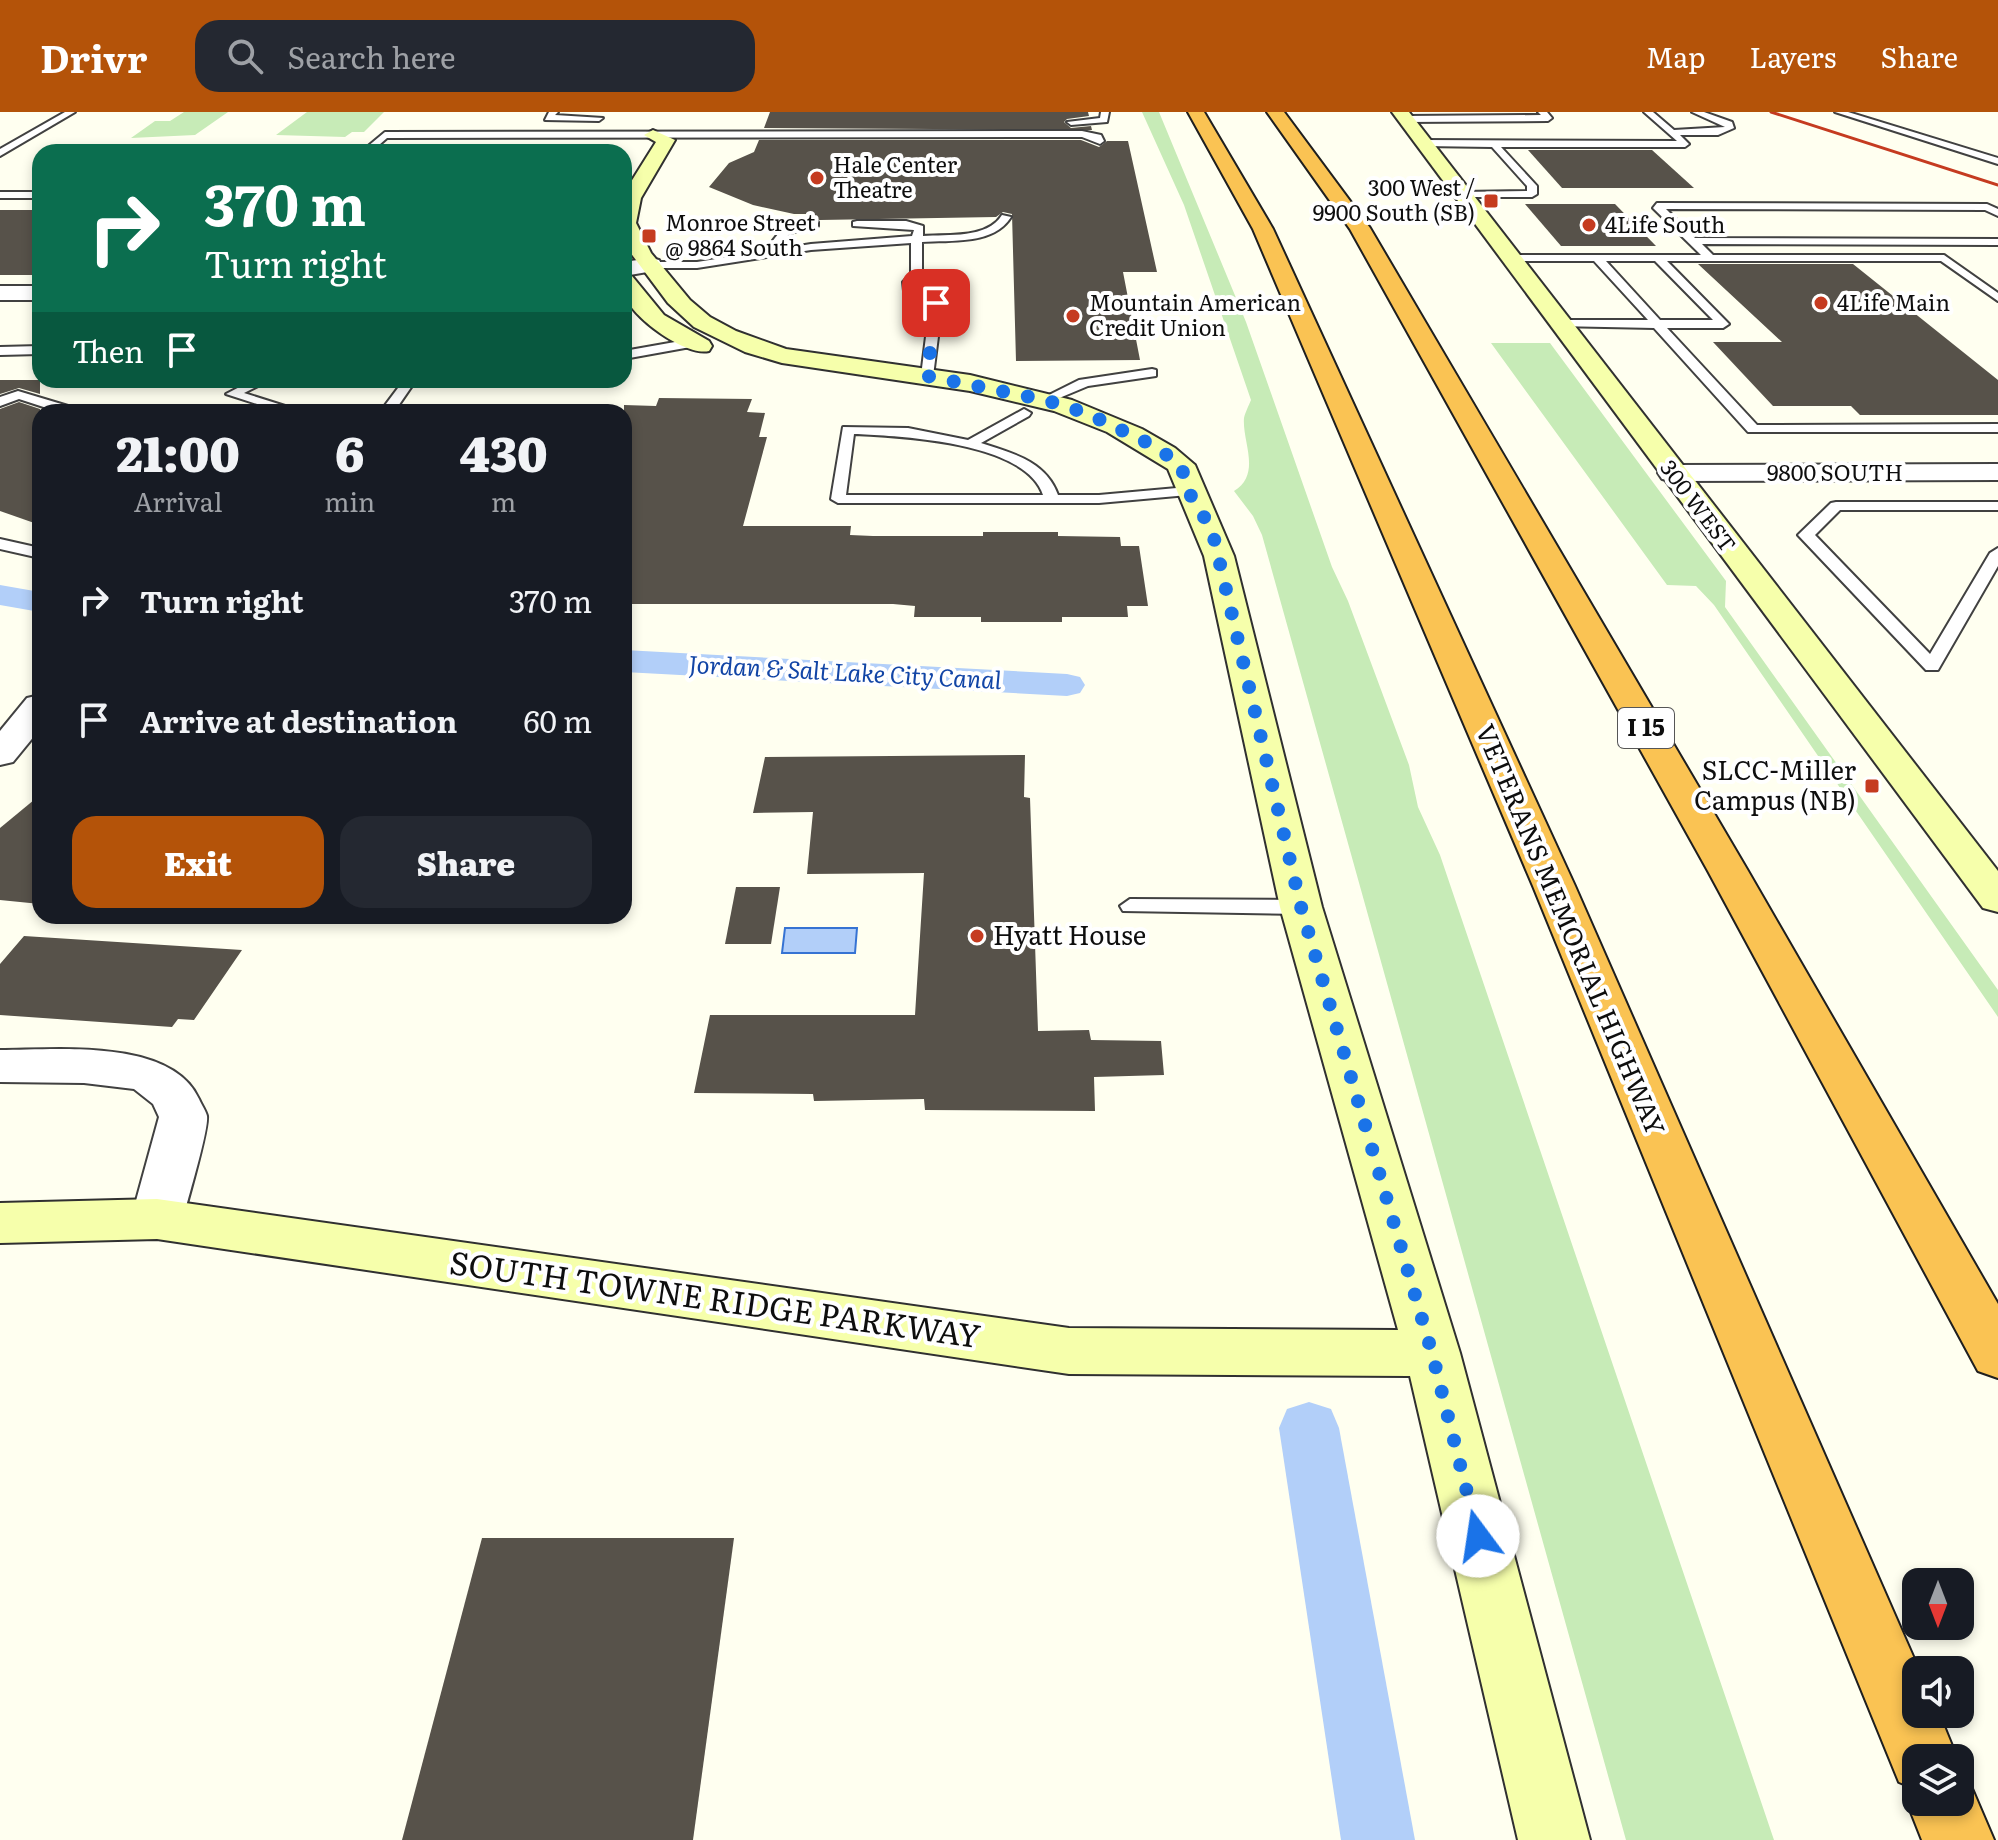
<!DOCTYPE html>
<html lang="en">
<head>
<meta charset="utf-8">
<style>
	:root { --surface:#171b24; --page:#242831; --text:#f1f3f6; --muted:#9ea1a6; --accent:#b45309 }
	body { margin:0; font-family:Literata,serif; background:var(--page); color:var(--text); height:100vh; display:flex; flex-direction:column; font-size:30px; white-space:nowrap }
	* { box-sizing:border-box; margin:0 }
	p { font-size:26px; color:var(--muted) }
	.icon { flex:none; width:44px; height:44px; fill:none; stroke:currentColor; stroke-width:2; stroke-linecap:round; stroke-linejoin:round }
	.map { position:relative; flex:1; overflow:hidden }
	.sheet { position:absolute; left:32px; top:292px; width:600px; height:520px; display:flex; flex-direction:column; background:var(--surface); border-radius:24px; box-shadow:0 4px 12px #0003 }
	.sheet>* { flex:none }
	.hud { position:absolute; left:32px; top:32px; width:600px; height:244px; border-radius:24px; box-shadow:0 4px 12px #0003; background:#0b6e4f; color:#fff; overflow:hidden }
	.needle { width:52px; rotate:180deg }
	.tools { position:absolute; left:1902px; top:1456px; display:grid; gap:16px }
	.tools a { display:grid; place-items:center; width:72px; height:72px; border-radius:16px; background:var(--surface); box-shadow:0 4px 12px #0003; font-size:40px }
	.pin { position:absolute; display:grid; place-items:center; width:68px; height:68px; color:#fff; margin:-34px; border-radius:16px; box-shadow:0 4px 12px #0006 }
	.me { position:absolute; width:88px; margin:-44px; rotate:346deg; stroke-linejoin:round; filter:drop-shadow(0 0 6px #0008) }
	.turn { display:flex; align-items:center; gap:28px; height:168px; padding:0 40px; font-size:36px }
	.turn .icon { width:104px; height:104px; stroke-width:2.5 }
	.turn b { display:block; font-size:56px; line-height:68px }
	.then { display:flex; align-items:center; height:76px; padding:0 40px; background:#0003; gap:16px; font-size:30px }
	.eta { display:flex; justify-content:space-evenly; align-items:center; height:136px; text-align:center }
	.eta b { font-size:48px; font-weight:800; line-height:56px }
	.primary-button { display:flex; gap:16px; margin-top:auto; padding:16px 40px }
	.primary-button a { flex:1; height:92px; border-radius:24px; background:var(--accent); color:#fff; font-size:32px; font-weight:800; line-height:92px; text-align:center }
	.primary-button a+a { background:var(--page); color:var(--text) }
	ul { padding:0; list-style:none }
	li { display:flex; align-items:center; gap:24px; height:120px; padding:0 40px }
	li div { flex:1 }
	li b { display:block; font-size:30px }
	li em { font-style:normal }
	header { display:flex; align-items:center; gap:48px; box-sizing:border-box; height:112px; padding:0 40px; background:var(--accent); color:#fff }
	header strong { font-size:38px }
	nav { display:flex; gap:44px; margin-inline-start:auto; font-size:28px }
	.search { width:560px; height:72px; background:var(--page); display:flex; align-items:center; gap:20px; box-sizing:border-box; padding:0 28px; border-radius:24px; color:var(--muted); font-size:30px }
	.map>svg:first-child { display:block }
	.green { fill:#c7ebb7 }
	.water { fill:#b2cff9; stroke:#3673d3; stroke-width:2 }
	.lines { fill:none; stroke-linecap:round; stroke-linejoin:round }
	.canal { fill:#b2cff9; fill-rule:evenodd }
	.building { fill:#57524a }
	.lane-casing { stroke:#414141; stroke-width:4 }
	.street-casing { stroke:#414141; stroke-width:4 }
	.secondary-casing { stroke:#303030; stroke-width:4 }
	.highway-casing { stroke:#1f1f1f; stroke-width:4 }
	.lane { fill:#fff; fill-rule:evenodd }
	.street { fill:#fff; fill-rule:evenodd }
	.secondary { fill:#f6ffab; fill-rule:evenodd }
	.highway { fill:#fac353; fill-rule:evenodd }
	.rail { stroke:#c53b20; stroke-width:3 }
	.route { stroke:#1a73e8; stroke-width:14; stroke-dasharray:0 25.2 }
	.poi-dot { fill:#c53b20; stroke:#fff; stroke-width:3 }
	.labels { text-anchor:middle; stroke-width:8; stroke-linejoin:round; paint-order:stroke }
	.far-poi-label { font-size:22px; fill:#0e0e0e; stroke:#fff; text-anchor:start }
	.far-street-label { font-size:22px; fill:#0e0e0e; stroke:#fff }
	.far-water-label { font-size:24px; font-style:italic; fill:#1245a6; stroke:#fff }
	.shield { fill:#fff; stroke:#565656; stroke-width:2 }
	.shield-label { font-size:24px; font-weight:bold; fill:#0e0e0e }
	.poi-label { font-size:26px; fill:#0e0e0e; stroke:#fff; text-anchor:end }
	.street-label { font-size:26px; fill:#0e0e0e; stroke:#fff }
	.near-street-label { font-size:32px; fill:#0e0e0e; stroke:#fff }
</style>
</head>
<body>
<header>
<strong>Drivr</strong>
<div class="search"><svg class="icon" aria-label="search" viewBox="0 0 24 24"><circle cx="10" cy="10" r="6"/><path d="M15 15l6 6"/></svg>Search here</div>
<nav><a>Map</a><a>Layers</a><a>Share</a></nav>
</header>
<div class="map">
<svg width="1998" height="1728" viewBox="0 0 1998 1728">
	<rect width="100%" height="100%" fill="#fffff0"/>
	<g class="green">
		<path d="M 184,0 L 228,0 L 195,23 L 131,26 L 155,9 L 170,9 Z"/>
		<path d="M 307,0 L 384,0 L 364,20 L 352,20 L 345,25 L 276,23 Z"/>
		<path d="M 1142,0 L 1159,0 L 1246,210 L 1332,455 L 1348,489 L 1409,653 L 1418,695 L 1440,743 L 1774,1728 L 1626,1728 L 1262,423 L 1253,404 L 1234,379 C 1262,362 1242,330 1244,306 C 1245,301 1249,293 1251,288 L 1184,93 Z"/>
		<path d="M 1491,231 L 1550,231 L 1726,469 L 1725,495 L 1998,878 L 1998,905 L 1714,493 L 1696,474 L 1667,473 Z"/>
	</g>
	<path class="water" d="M 785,816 L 857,816 L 855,841 L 782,841 Z"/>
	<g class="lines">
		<g class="canal">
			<path d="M 0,473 L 40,480 L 40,500 L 0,493 Z"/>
			<path d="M 624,538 L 1067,562 L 1080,565 L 1085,573 L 1080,581 L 1067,584 L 624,560 Z"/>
			<path d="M 1309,1290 L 1331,1297 L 1339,1316 L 1415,1728 L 1341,1728 L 1279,1316 L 1287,1297 Z"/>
		</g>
	</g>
	<g class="building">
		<path d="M 770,0 L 1088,0 L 1089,4 L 1067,7 L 1064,10 L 1071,16 L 1091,14 L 1092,18 L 764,16 Z"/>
		<path d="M 759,28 L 1081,28 L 1099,35 L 1107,29 L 1128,29 L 1157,160 L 1123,160 L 1140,248 L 1016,249 L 1012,102 L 1003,100 L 996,105 L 820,108 L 811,107 L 812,102 L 794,102 L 753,93 L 709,75 L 729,51 L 754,40 Z"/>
		<path d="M 1528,38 L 1652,38 L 1694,76 L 1562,76 Z"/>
		<path d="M 1525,92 L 1615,92 L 1656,134 L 1561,134 Z"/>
		<rect x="0" y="98" width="40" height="65"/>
		<path d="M 1698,152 L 1853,152 L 1998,268 L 1998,303 L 1860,303 L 1851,294 L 1773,294 L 1713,230 L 1782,230 Z"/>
		<path d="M 0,268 L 40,268 L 40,282 L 19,276 L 0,282 Z"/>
		<path d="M 659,286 L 752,287 L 747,300 L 765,301 L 759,325 L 767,325 L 743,414 L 851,414 L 850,423 L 873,424 L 983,424 L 983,420 L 1058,420 L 1058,424 L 1120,425 L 1121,434 L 1139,434 L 1148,494 L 1127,494 L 1128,505 L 1062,505 L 1062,510 L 981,510 L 981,505 L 914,505 L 915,494 L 893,492 L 624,492 L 624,293 L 656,294 Z"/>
		<path d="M 19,290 L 40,297 L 40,413 L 0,399 L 0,297 Z"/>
		<path d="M 1025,643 L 1024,685 L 1030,686 L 1038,919 L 1089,918 L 1091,928 L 1161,929 L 1164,963 L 1094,965 L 1095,999 L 925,998 L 924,987 L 814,989 L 813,982 L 694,981 L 710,903 L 915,903 L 924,761 L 807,762 L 813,700 L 753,701 L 765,645 Z"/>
		<path d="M 40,683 L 40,792 L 0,788 L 0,716 Z"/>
		<path d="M 736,775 L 780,775 L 771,832 L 725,832 Z"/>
		<path d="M 24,824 L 242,838 L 194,908 L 178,907 L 172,915 L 0,903 L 0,852 Z"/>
		<path d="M 482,1426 L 734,1426 L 693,1728 L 402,1728 Z"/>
	</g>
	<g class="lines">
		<defs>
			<g id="lane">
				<path d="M 65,0 L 75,0 L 0,44 L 0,37 Z"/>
				<path d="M 549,0 L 558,0 L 555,3 L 603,6 L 599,9 L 545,8 Z"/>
				<path d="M 1101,0 L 1109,0 L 1107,10 L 1071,13 L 1067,10 L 1100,6 Z"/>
				<path d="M 1538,0 L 1547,0 L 1552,6 L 1548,9 L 1405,10 L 1401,7 L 1405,4 L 1541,3 Z"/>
				<path d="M 1644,0 L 1653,0 L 1674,18 L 1725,15 L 1692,0 L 1704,0 L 1732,10 L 1734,16 L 1718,23 L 1680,23 L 1689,32 L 1685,35 L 1501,35 L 1537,74 L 1537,82 L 1532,85 L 1459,85 L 1462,80 L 1527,79 L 1527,74 L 1492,35 L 1423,34 L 1419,31 L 1423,28 L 1677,29 Z"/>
				<path d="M 1835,0 L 1848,0 L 1998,46 L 1998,52 Z"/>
				<path d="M 1082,19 L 1101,23 L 1104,29 L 1100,32 L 1082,25 L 387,26 L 371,40 L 361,40 L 385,20 Z"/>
				<rect x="0" y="80" width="40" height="6"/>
				<path d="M 1657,91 L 1987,92 L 1998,97 L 1998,104 L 1985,98 L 1666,97 L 1695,126 L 1998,127 L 1998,133 L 1702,132 L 1713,143 L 1944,143 L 1998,181 L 1998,189 L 1941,149 L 1667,149 L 1729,212 L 1723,216 L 1667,216 L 1757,313 L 1998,312 L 1998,320 L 1748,320 L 1654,216 L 1556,214 L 1554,212 L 1560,208 L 1648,208 L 1594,149 L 1509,149 L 1504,146 L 1509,143 L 1701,143 L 1653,96 ZM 1606,149 L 1655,149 L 1713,208 L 1660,208 Z"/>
				<path d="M 1002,103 L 1011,105 C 994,133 951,128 922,130 L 922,159 L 952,170 L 957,178 L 952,186 L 942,193 L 933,264 L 927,268 L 921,264 L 930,193 L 904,179 L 903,170 L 911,161 L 911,131 L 811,138 L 697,156 L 651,156 L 646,153 L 651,150 L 697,150 L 811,132 L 912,124 L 914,118 L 853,114 L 853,110 L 857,109 L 906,109 L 923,114 L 923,124 C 948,122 987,127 1002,103 ZM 919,165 L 943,174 L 943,182 L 936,187 L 915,177 L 915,170 Z"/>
				<path d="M 814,109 L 818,110 L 818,114 L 790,121 L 780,133 L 771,131 L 782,117 Z"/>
				<path d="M 692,227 L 696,228 L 696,234 L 624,247 L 624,239 Z"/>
				<path d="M 40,234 L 40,242 L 0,243 L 0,235 Z"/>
				<path d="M 1152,257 L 1156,258 L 1156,264 L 1088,274 L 1045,292 L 1039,288 L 1079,268 Z"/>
				<path d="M 253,268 L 270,268 L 244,281 L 304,300 L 282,300 L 226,282 Z"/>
				<path d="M 404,268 L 416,268 L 394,300 L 380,300 Z"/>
				<path d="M 18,279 L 78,297 L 80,300 L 59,300 L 19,287 L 0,294 L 0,285 Z"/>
				<path d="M 1024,297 L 1031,301 L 1029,304 L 981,331 C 1012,341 1046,349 1058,383 L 1099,383 L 1188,375 L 1195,379 L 1188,383 L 1099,391 L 838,391 L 831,387 L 843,315 L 908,316 L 968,328 ZM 854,322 C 901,324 1026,330 1043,383 L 846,383 Z"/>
				<path d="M 1836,390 L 1998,390 L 1998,398 L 1840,398 L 1815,423 L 1930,542 L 1990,441 L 1998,436 L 1998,454 L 1938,558 L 1926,558 L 1798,423 L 1831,391 Z"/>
				<path d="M 0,427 L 40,436 L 40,446 L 0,437 Z"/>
				<path d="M 1130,787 L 1301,788 L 1311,795 L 1301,802 L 1123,799 L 1120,794 Z"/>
			</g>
			<g id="street">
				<path d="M 651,146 L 659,148 L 662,153 L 659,158 L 624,164 L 624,150 Z"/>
				<rect x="0" y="174" width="40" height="14"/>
				<path d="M 1998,352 L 1998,368 L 1672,369 L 1662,367 L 1658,361 L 1662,355 L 1672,353 Z"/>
				<path d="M 40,583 L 40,617 L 13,650 L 0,653 L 0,619 L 27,586 Z"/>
				<path d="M 0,938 C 57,938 171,926 199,987 C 201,992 206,999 207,1004 C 209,1018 187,1089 183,1107 L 175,1121 L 157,1127 L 139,1121 L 131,1107 L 159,1005 L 153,992 L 134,977 L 84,971 L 0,970 Z"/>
			</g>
			<g id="secondary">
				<path d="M 1392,0 L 1409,0 L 1998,759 L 1998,800 L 1983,796 Z"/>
				<path d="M 653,18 L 675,28 L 641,86 L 636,111 L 651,141 L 690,188 L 710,205 L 736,219 L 786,237 L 970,263 L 1072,288 L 1142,317 L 1175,336 L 1195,353 L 1234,444 L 1322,795 L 1460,1241 L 1590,1728 L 1518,1728 L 1410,1264 L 1069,1262 L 157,1127 L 0,1131 L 0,1091 L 157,1087 L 1069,1216 L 1398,1218 L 1280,795 L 1204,444 L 1168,357 L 1107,320 L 1054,299 L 970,279 L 782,251 L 745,240 L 694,215 L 668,191 L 624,132 L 624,81 L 656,30 L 644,23 Z"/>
				<path d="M 624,162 L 632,164 L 664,203 L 709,229 L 712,234 L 709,239 C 686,245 629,204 624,181 C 623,176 624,168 624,162 Z"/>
			</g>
			<g id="highway">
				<path d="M 1188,0 L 1204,0 L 1273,117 L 1575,774 L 1919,1558 L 1916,1558 L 1916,1602 L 1939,1602 L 1957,1646 L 1916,1646 L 1916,1690 L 1960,1690 L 1960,1662 L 1967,1665 L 1994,1728 L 1922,1728 L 1907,1690 L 1913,1676 L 1899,1670 L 1533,774 L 1253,117 Z"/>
				<path d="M 1267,0 L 1284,0 L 1370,116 L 1748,759 L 1998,1192 L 1998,1266 L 1978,1259 L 1708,759 L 1350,117 Z"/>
			</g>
		</defs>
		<use href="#lane" class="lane-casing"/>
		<use href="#street" class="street-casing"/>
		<use href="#secondary" class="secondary-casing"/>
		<use href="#highway" class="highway-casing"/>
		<use href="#lane" class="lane"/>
		<use href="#street" class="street"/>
		<use href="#secondary" class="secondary"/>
		<use href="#highway" class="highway"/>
		<path class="rail" d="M 1771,0 L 1998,73"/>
	</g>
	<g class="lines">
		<path class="route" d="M 936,191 L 927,264 L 1045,288 L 1086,301 L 1154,334 L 1181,353 L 1188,379 L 1212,418 L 1301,795 L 1432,1241 L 1478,1424"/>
	</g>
	<g class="poi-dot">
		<circle cx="817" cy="66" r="8"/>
		<rect x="1483" y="81" width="16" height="16" rx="4"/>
		<circle cx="1589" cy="113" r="8"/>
		<rect x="641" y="116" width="16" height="16" rx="4"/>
		<circle cx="1821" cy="191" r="8"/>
		<circle cx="1073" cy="204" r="8"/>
		<rect x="1864" y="666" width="16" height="16" rx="4"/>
		<circle cx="977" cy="824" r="8"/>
	</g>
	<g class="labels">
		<g class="far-poi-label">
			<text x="833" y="61">Hale Center<tspan x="833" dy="25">Theatre</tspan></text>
			<text x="1475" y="84" text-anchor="end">300 West /<tspan x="1475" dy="25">9900 South (SB)</tspan></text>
			<text x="665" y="119">Monroe Street<tspan x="665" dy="25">@ 9864 South</tspan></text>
			<text x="1605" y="121">4Life South</text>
			<text x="1089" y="199">Mountain American<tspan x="1089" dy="25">Credit Union</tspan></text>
			<text x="1837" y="199">4Life Main</text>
		</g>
		<g class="far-street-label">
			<text x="1835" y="369">9800 SOUTH</text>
			<text transform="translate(1698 394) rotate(53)" y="8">300 WEST</text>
		</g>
		<g class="far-water-label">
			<text transform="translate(845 561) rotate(3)" y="8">Jordan &amp; Salt Lake City Canal</text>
		</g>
		<rect class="shield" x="1618" y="596" width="56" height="40" rx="6"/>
		<g class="shield-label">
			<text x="1646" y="624">I 15</text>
		</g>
		<g class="poi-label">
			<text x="1856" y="668">SLCC-Miller<tspan x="1856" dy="30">Campus (NB)</tspan></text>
			<text x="993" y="833" text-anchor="start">Hyatt House</text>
		</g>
		<g class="street-label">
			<text transform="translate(1570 818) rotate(67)" y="9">VETERANS MEMORIAL HIGHWAY</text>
		</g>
		<g class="near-street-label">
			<text transform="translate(715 1188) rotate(8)" y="11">SOUTH TOWNE RIDGE PARKWAY</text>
		</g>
	</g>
</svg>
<div class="tools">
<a><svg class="needle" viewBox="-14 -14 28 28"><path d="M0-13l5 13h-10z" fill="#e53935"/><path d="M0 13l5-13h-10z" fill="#9ea1a6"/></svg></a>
<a><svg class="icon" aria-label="sound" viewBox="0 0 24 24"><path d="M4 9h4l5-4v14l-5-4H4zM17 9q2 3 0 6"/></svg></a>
<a><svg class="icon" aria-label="layers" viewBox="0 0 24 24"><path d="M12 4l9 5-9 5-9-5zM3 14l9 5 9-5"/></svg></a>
</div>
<div class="pin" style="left:936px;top:191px;background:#d93025"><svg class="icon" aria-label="arrive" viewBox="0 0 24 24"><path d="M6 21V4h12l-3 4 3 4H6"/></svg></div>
<svg class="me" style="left:1478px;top:1424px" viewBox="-20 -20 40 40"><circle r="19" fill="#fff"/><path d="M0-13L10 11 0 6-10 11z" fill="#1a73e8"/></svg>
<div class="hud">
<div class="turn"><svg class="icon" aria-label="right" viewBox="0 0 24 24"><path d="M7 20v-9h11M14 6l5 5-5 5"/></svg><div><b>370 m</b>Turn right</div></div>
<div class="then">Then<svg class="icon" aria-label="arrive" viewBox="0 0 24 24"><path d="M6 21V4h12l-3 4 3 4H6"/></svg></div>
</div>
<section class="sheet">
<div class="eta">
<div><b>21:00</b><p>Arrival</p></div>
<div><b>6</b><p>min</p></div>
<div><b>430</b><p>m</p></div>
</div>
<ul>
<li><svg class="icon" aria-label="right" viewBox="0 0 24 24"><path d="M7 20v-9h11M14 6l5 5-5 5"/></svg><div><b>Turn right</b></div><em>370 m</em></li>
<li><svg class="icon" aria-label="arrive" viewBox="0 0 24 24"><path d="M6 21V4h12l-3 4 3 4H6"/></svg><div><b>Arrive at destination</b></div><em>60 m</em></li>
</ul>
<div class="primary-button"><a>Exit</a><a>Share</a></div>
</section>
</div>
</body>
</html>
